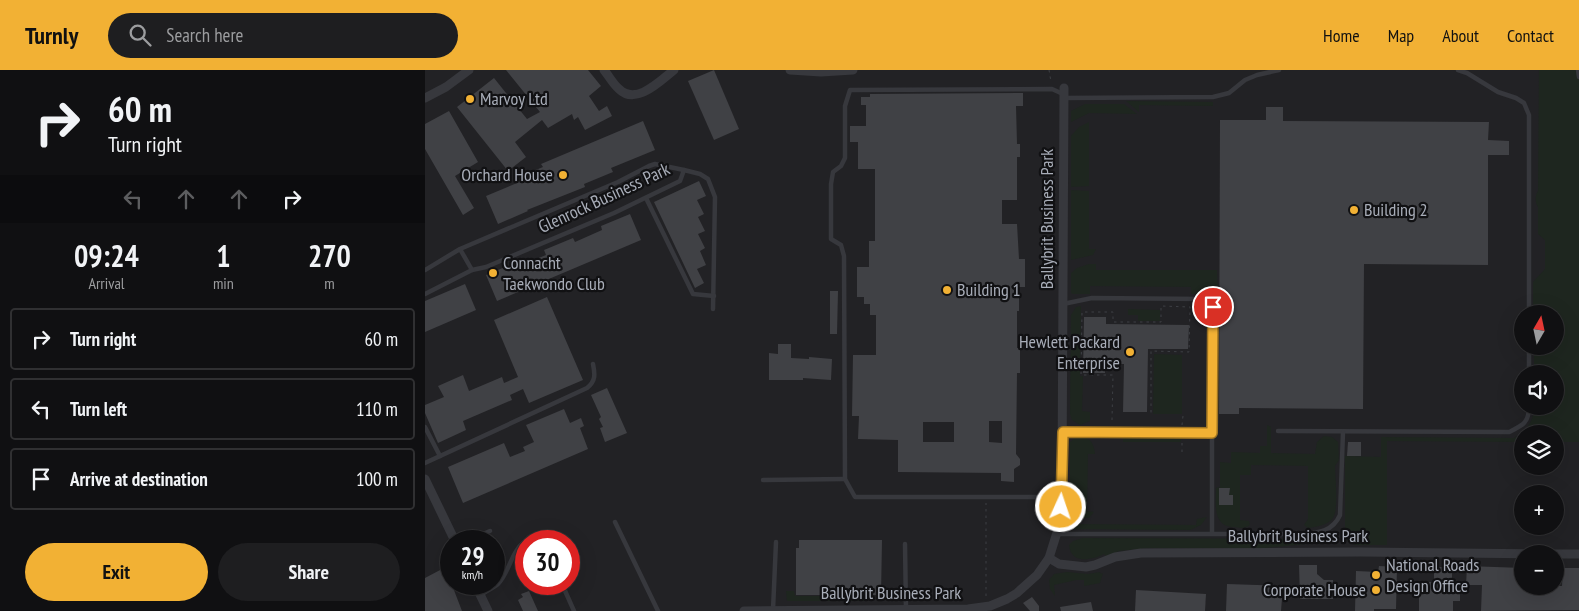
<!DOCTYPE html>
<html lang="en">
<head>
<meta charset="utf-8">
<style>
	:root { --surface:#101012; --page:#1e1e20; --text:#f1f3f6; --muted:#9c9d9f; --line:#303032; --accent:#f2b134 }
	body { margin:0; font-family:"PT Sans Narrow",sans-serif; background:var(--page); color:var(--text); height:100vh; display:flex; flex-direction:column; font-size:19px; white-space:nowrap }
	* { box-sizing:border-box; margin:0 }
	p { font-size:16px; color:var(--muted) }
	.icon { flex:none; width:28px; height:28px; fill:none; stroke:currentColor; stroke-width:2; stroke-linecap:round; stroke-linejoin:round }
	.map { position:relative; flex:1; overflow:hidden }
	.drawer { display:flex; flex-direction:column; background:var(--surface); width:425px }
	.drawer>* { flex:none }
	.guide { background:#101012; color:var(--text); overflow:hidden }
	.needle { width:32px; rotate:9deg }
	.controls { position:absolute; left:1089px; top:235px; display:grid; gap:10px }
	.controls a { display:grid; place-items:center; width:50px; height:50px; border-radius:50%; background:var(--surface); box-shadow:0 5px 20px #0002,0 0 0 1px var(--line); font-size:25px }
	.speed { position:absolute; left:15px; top:460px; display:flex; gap:10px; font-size:25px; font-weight:700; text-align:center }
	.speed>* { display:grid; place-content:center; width:65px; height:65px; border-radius:50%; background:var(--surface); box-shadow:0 5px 20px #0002,0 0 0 1px var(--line); line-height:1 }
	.speed small { font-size:12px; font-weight:400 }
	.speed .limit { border:8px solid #d22; background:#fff; color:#111 }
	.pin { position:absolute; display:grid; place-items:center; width:42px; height:42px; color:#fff; margin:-21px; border:2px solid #fff; border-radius:50%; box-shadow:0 1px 5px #0007 }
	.me { position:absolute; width:55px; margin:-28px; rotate:3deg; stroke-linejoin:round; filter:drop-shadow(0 0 4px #0008) }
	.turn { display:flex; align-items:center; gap:18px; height:105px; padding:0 25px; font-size:22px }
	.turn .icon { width:65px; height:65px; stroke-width:2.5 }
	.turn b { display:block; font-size:35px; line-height:42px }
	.lanes { display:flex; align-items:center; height:48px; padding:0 25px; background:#0003; justify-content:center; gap:25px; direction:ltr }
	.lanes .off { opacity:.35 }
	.eta { display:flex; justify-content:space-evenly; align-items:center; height:85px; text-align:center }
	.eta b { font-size:30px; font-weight:700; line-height:35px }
	.button { display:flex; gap:10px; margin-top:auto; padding:10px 25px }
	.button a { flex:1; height:58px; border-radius:30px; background:var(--accent); color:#111; font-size:20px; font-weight:700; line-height:58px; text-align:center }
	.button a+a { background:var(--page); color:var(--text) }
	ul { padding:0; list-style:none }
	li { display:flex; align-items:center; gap:15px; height:62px; margin:0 10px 8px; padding:0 15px; border:2px solid var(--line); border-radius:5px }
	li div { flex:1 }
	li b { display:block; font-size:19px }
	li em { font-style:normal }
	header { display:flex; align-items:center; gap:30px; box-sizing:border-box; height:70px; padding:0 25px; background:var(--accent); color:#111 }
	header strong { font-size:24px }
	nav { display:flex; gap:28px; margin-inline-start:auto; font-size:18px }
	.search { width:350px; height:45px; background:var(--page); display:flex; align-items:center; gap:12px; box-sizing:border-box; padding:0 18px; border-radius:28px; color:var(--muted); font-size:19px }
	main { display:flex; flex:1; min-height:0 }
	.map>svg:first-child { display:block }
	.built { fill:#222225; fill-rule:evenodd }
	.green { fill:#1e261f }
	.building { fill:#404145; fill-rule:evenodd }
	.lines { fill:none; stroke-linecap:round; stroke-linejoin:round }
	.path { stroke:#3d3f44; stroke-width:1; stroke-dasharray:2.5 4; stroke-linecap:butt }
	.service { stroke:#37383d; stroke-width:4.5 }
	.minor { stroke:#37383d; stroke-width:9 }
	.route-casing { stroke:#9d7322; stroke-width:12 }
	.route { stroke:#f2b134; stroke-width:9 }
	.poi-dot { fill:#f2b134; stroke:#111113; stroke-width:2 }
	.labels { text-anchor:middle; stroke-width:4.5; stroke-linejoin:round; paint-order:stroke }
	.poi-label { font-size:18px; fill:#a8adb8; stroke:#111113; text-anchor:start }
	.street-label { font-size:18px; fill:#a8adb8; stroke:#111113 }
</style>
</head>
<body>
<header>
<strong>Turnly</strong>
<div class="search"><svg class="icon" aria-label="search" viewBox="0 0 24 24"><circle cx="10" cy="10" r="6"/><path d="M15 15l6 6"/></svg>Search here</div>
<nav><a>Home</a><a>Map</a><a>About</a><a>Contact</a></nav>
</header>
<main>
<section class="drawer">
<div class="guide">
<div class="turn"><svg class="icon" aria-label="right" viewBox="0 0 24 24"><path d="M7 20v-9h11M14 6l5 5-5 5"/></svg><div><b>60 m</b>Turn right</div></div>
<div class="lanes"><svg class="icon off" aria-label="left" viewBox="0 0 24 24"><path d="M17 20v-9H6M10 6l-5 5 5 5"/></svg><svg class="icon off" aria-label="ahead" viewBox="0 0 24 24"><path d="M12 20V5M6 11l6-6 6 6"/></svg><svg class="icon off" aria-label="ahead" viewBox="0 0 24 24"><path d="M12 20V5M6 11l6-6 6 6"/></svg><svg class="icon" aria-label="right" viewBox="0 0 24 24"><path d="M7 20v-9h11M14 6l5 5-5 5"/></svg></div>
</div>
<div class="eta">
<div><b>09:24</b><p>Arrival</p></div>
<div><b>1</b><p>min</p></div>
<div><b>270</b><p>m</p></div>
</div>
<ul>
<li><svg class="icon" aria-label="right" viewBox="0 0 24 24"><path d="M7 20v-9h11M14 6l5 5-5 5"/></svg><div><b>Turn right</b></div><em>60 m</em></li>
<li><svg class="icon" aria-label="left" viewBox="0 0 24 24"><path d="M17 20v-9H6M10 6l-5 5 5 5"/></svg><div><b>Turn left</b></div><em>110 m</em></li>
<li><svg class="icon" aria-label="arrive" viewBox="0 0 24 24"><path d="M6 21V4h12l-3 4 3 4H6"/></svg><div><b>Arrive at destination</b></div><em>100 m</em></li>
</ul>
<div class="button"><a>Exit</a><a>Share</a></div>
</section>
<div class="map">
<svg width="1154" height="541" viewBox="0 0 1154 541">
	<rect width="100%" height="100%" fill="#161618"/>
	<path class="built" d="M 0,0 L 1149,0 L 1154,29 L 1154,541 L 0,541 ZM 1098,244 L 1130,244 L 1130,276 L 1098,276 ZM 1098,304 L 1130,304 L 1130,336 L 1098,336 ZM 1098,364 L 1130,364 L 1130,396 L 1098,396 ZM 1098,424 L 1130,424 L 1130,456 L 1098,456 ZM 26,471 L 69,471 L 69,514 L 26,514 ZM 101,471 L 144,471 L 144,514 L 101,514 ZM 1098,484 L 1130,484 L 1130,516 L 1098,516 Z"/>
	<g class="green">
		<path d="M 1114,0 L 1154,0 L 1154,372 L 1130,372 L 1130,364 L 1098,364 L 1097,372 L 962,371 L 962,475 L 930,475 L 920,469 L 920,386 L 956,387 L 956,367 L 1089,368 C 1102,361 1109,351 1109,336 L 1130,336 L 1130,304 L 1109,304 L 1109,276 L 1130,276 L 1130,244 L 1108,244 L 1108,212 L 1120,199 L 1120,170 L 1113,164 L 1113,137 C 1110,133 1110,125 1113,121 Z"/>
		<path d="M 701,31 L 788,32 L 788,36 L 714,35 L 714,42 Z"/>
		<path d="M 660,34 L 699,34 L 712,44 L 664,43 L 646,52 L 646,41 Z"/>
		<path d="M 664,52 L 664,116 L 646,117 L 646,66 L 654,57 Z"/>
		<path d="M 646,120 L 664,121 L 664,179 L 671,179 L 668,185 L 646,190 Z"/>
		<path d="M 664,194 L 671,194 L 671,200 L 792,200 L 793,229 L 791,230 L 785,224 L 766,224 L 766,217 L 665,216 L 665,224 L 648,224 L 646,223 L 646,203 L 652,198 Z"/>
		<path d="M 656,236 L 655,306 L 658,306 L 657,341 L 665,342 L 665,351 L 655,355 L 647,350 L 645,344 L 646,245 L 651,237 Z"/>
		<path d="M 703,239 L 735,240 L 735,251 L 713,251 L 713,245 L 703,245 Z"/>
		<path d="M 729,284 L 757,285 L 757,344 L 728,344 Z"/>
		<path d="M 842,355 L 846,357 L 846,383 L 890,384 L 892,372 L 899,366 L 907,367 L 913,372 L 914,390 L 910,396 C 910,407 914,439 908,448 C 903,455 891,457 883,458 L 879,455 L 883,449 L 883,396 L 826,395 L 826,405 L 815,405 L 815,450 L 824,451 L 825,455 C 820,459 814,458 809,457 C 787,457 791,433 791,418 L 795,417 L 795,392 L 806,393 L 806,382 L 835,383 L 835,376 L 842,376 Z"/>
		<path d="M 656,366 C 666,368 669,374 670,384 L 663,384 L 662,441 L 669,442 L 664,448 L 645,447 L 645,372 L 649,369 Z"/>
		<path d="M 698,367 L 756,368 L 756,372 L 698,372 Z"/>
		<path d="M 782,447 L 776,455 L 765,460 L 647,459 L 644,457 L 648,454 L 771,455 L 772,449 Z"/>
		<path d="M 905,465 L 908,469 L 904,474 L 882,474 L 840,478 L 724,478 L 694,481 L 681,486 L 679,484 C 667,490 646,495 644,475 L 648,471 L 658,468 L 881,469 Z"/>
		<path d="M 642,502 L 663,504 L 675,502 L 676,504 L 678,503 L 675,513 L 659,516 L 659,510 L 651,510 L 629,515 L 630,526 L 625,519 L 624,510 L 629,504 Z"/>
		<path d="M 361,521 L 369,521 L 370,526 L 436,526 L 442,527 L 443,531 L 362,531 Z"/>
	</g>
	<g class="building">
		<path d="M 81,0 L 163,0 L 176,16 L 164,26 L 174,41 L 182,36 L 187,46 L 160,60 L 153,47 L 149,50 L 147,44 L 123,58 L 117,50 L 90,72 L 101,87 L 83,101 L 32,37 L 69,8 L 102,49 L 115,42 Z"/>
		<path d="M 289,0 L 314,59 L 289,70 L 263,11 Z"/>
		<path d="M 598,23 L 598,36 L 591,36 L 592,74 L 595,74 L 595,87 L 592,87 L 592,130 L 577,130 L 577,154 L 592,154 L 594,189 L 600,189 L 600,217 L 594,217 L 594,241 L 592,241 L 592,278 L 595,278 L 595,303 L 592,303 L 591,384 L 595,389 L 595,395 L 589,399 L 589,412 L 576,411 L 576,403 L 473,402 L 473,370 L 433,369 L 434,346 L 427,346 L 428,285 L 451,285 L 451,245 L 445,245 L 445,234 L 439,234 L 439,227 L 432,227 L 432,197 L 444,197 L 444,171 L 450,171 L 450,99 L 433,99 L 433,72 L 425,72 L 425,56 L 441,56 L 441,35 L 436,35 L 436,27 L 445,27 L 445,24 ZM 564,351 L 577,351 L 577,373 L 564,372 ZM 498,352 L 529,352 L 529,372 L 498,372 Z"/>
		<path d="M 841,37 L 858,37 L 858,51 L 1064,52 L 1063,70 L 1084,71 L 1084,85 L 1063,85 L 1063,195 L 939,194 L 938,339 L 814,338 L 814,344 L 794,344 L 795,50 L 841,50 Z"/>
		<path d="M 24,41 L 53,92 L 30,106 L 49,138 L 38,145 L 0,79 L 0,54 Z"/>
		<path d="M 218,51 L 230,80 L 186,98 L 188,102 L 159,114 L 160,117 L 102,140 L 103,141 L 73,154 L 61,126 L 92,113 L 89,109 L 118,97 L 116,94 Z"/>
		<path d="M 274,111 L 281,126 L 272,130 L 279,144 L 273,147 L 280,161 L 273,164 L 280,178 L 275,181 L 281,195 L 272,199 L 279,213 L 270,218 L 229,132 Z"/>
		<path d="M 205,144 L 216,170 L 72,231 L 61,205 L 90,193 L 92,197 L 121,185 L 119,180 L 148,168 L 150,172 L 177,160 L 176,156 Z"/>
		<path d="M 40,214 L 51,240 L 0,262 L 0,231 Z"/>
		<path d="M 405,221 L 413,221 L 412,264 L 405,264 Z"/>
		<path d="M 122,227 L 158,310 L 104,333 L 98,319 L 85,325 L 87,330 L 38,351 L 41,360 L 13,373 L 0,343 L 0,335 L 19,327 L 13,316 L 38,305 L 44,321 L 77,307 L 79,313 L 93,307 L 69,250 Z"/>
		<path d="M 659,247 L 681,247 L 681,254 L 764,255 L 763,279 L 723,279 L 722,342 L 698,342 L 699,294 L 680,294 L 680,303 L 658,303 Z"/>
		<path d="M 353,274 L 366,274 L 366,288 L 384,289 L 384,287 L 407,289 L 406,310 L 378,308 L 378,310 L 344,310 L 344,283 L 353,284 Z"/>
		<path d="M 182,318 L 202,363 L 180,372 L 175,358 L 178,357 L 174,349 L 176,347 L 166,325 Z"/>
		<path d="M 139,339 L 145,353 L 156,348 L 159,356 L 155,358 L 163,379 L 38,433 L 23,397 L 79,373 L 85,387 L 100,381 L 98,377 L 109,372 L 101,355 Z"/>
		<path d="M 923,372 L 936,372 L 936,386 L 922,386 Z"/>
		<path d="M 794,418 L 805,418 L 804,425 L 808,425 L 808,435 L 794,435 Z"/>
		<path d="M 374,470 L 457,470 L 456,525 L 371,525 L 371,478 L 374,478 Z"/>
		<path d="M 874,495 L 892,495 L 892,504 L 899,510 L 908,510 L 908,529 L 875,529 Z"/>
		<path d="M 954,496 L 972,497 L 971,539 L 949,539 L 949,541 L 930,541 L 931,501 L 953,502 Z"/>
		<path d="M 1042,496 L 1098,498 L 1098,516 L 1137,516 L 1138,498 L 1154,498 L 1154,540 L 1056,541 L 1057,515 L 1041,515 Z"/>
		<path d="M 1009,497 L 1027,497 L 1027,512 L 1035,512 L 1035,531 L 1028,531 L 1028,541 L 994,541 L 994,512 L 1009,512 Z"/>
		<path d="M 17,499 L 25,516 L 27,515 L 37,541 L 0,541 L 0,508 Z"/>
		<path d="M 802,514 L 858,516 L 856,541 L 801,541 Z"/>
		<path d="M 711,520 L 781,524 L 780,541 L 710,541 Z"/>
		<path d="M 104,521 L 113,541 L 98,541 L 93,530 L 98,527 L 96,524 Z"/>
		<path d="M 607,527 L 614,536 L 614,541 L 605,541 L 598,533 Z"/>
		<path d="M 666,532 L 668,541 L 636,541 L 635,537 Z"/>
	</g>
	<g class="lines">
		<g class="path">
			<path d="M 624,0 L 626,12"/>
			<path d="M 687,350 L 688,305 L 656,305 L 657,242 L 688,242 L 688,252 L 736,252 L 736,236 L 765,237 L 764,282 L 726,281 L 726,346"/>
			<path d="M 757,355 L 758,346"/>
			<path d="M 757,382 L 757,371"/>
			<path d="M 561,526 L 561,433"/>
		</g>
		<g class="service">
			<path d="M 1033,0 L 1042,3 L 1073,22 L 1091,28 L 1099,33 L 1104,45 L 1104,244"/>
			<path d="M 1153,0 L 1154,7"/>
			<path d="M 638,28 L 788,27 L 804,23 L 820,10 L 832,5 L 854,0"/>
			<path d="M 259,100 L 275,104 L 283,109 L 290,127 L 288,239"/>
			<path d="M 221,128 L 268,224 L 289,226"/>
			<path d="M 0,200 L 35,179 L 193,112 L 224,96 L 230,94 L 259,100 L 255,111 L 189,143 L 61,197 L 47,200 L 35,179"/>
			<path d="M 0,224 L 47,200"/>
			<path d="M 638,234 L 667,228 L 779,229 L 787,233 L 787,463"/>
			<path d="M 1104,276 L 1104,304"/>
			<path d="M 0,357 L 15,386"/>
			<path d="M 853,361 L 1084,362 C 1098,355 1104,353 1104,336"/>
			<path d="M 638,362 L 787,363"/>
			<path d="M 0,393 L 162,318 C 171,311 170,304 168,294"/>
			<path d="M 338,410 L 420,409"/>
			<path d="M 632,450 L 622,432 L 611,427 L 430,427 L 420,409 L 419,186 L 416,175 L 406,169 L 406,114 L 408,102 L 416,96 L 420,88 L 420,36 L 425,20 L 627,19 L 638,24"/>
			<path d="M 190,452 L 233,541"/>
			<path d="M 633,464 L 878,464 C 894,463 908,461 915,445 L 918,362"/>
			<path d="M 53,471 L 51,467 L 65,461"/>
			<path d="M 102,471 L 110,471"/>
			<path d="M 480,474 L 481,540"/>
			<path d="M 137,514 L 149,541"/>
			<path d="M 56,525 C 61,521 68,518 73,514 C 85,502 86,480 101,471"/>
			<path d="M 348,540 L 351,472"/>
		</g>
		<g class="minor">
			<path d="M 179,0 C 184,6 188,14 194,19 C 211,36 235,11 249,0"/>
			<path d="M 365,0 L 396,2 L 428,0"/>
			<path d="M 0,28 L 21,17 L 44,0"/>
			<path d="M 0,409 L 30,471"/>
			<path d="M 1130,484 L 1154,484"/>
			<path d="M 624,488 L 634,494 L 661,497 L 670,495 L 690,487 L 716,483 L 936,482 L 1127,484"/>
			<path d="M 50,514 L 63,541"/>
			<path d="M 319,541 L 543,539 L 565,536 L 582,529 L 592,523 L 612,505 L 624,488 L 634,456 L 637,409 L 639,18"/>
		</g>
	</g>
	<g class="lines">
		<defs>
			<path id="route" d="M 636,437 L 638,362 L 787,363 L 788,237"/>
		</defs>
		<use href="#route" class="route-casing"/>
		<use href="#route" class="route"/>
	</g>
	<g class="poi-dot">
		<circle cx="45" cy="29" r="5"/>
		<circle cx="138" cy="105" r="5"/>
		<circle cx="929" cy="140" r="5"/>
		<circle cx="68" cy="203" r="5"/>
		<circle cx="522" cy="220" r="5"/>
		<circle cx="705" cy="282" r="5"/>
		<circle cx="951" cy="505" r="5"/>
		<circle cx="951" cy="520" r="5"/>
	</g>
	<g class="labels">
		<g class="poi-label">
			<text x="55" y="35">Marvoy Ltd</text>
			<text x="128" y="111" text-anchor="end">Orchard House</text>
			<text x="939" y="146">Building 2</text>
			<text x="78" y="199">Connacht<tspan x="78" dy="21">Taekwondo Club</tspan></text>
			<text x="532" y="226">Building 1</text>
			<text x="695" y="278" text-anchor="end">Hewlett Packard<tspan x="695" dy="21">Enterprise</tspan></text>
			<text x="961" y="501">National Roads<tspan x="961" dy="21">Design Office</tspan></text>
			<text x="941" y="526" text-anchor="end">Corporate House</text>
		</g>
		<g class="street-label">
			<text transform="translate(179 128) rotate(-25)" y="6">Glenrock Business Park</text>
			<text transform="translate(622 149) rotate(-90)" y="6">Ballybrit Business Park</text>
			<text x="873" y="472">Ballybrit Business Park</text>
			<text x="466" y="529">Ballybrit Business Park</text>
		</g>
	</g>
</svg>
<div class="controls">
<a><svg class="needle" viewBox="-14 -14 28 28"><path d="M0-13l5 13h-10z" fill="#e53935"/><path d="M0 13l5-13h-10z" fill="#9c9d9f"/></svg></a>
<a><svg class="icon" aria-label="sound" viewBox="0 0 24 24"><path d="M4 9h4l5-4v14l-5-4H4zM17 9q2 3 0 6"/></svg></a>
<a><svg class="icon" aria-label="layers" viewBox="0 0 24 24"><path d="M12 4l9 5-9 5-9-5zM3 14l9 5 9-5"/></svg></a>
<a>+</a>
<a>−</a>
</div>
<div class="speed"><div>29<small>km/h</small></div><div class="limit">30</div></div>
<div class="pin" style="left:788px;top:237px;background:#d93025"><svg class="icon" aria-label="arrive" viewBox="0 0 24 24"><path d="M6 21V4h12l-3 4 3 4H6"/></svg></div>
<svg class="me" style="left:636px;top:437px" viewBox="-20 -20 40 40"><circle r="17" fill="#f2b134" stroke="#fff" stroke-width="3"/><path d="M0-11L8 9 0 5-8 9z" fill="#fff"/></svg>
</div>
</main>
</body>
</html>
